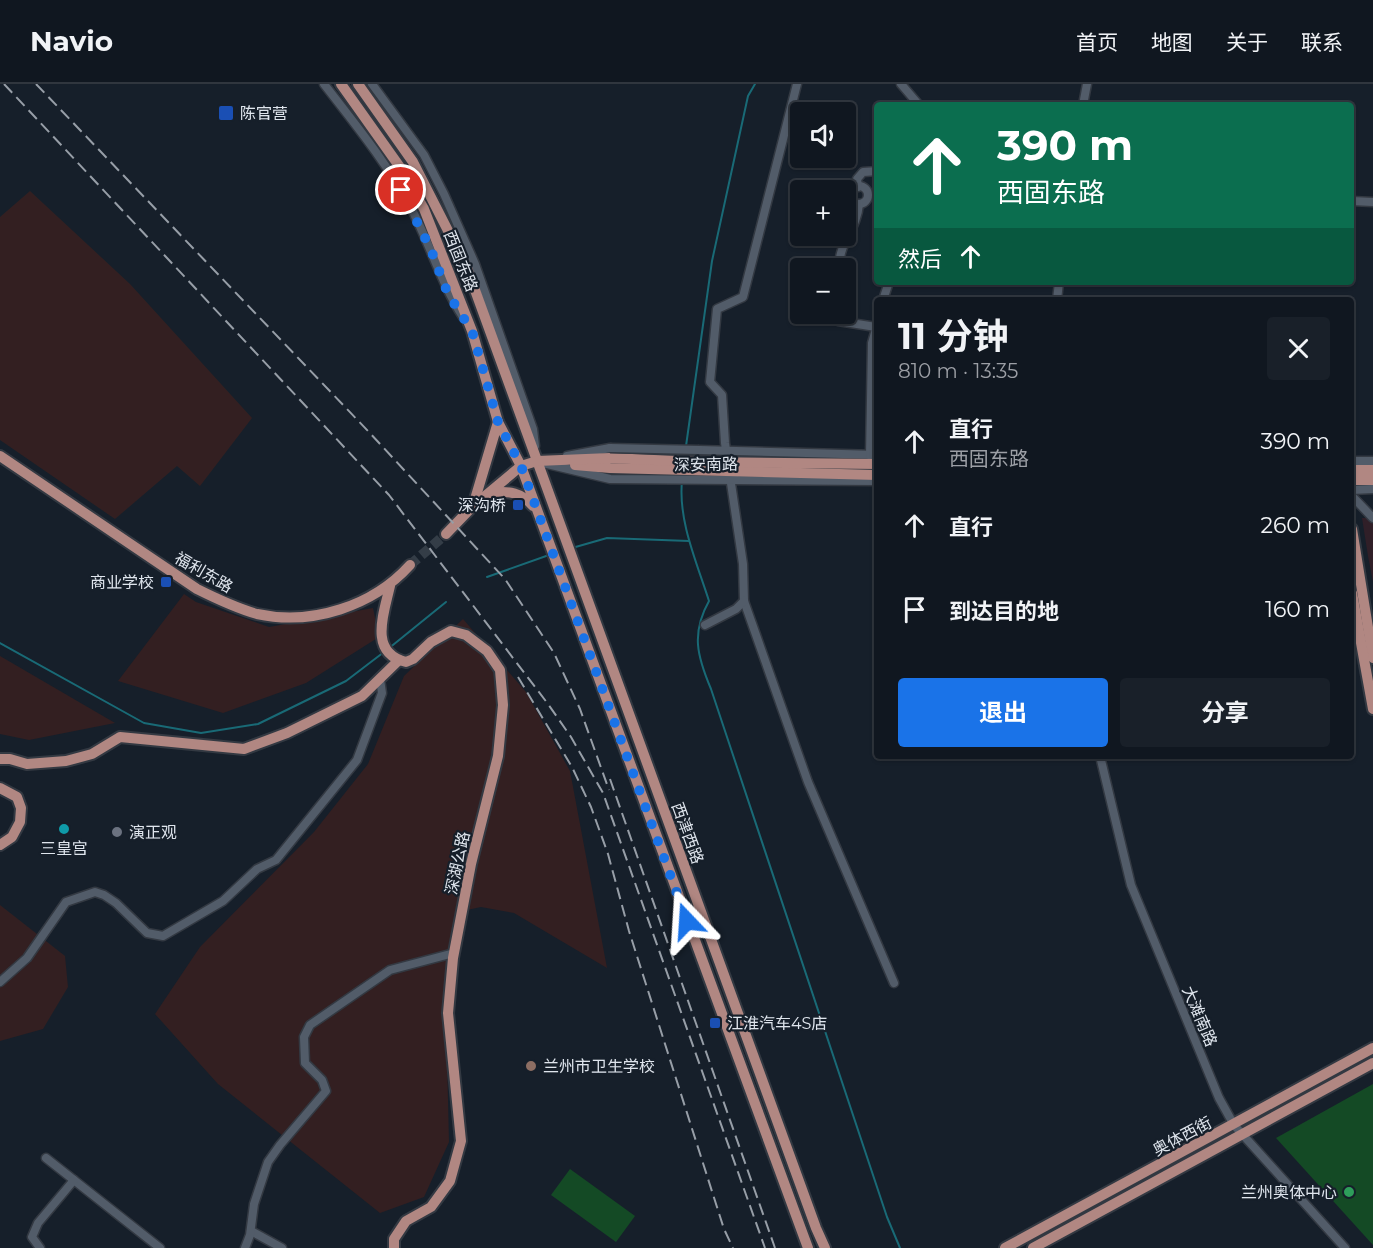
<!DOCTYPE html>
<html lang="zh">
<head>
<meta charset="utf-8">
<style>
	:root { --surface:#101720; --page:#192029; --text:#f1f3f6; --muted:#9c9fa5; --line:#30363e; --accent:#1a73e8 }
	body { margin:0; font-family:Montserrat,"Noto Sans SC",sans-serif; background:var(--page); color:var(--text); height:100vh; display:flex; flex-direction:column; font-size:22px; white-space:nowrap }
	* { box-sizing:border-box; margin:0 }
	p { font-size:20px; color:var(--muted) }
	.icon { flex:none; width:33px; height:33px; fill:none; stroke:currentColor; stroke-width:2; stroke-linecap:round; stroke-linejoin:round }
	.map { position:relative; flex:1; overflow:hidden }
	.panel { position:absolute; left:874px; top:213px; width:480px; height:462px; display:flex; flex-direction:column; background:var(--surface); border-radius:6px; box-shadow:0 2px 4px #0004,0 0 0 2px var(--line) }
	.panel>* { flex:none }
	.top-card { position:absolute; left:874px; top:18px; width:480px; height:183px; border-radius:6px; box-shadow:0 2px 4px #0004,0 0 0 2px var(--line); background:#0b6e4f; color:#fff; overflow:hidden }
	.tools { position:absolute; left:790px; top:18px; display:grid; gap:12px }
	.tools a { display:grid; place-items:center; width:66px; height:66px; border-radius:6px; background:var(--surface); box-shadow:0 2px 4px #0004,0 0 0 2px var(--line); font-size:30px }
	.pin { position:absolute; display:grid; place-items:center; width:51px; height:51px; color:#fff; margin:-26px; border:3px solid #fff; border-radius:50%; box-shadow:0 2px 6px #0007 }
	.me { position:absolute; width:66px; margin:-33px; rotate:340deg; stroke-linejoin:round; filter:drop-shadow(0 0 4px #0008) }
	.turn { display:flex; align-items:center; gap:21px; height:126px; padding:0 24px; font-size:27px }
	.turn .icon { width:78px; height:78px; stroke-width:2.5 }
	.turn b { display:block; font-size:42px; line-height:51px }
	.then { display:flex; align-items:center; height:57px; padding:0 24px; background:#0003; gap:12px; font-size:22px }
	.round { display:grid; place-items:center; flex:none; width:63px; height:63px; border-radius:6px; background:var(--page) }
	.headline { display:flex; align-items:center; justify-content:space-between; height:102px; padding:0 24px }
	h1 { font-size:36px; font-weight:700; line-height:45px }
	.primary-button { display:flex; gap:12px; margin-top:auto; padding:12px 24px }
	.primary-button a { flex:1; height:69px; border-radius:6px; background:var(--accent); color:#fff; font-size:24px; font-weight:700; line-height:69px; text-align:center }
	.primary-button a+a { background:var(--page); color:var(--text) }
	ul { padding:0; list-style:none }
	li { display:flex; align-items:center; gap:18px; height:84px; padding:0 24px }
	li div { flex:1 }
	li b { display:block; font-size:22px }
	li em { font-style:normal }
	header { display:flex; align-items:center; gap:36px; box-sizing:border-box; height:84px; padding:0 30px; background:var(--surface); border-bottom:2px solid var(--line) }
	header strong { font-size:28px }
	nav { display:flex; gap:33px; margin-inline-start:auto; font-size:21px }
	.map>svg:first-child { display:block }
	.commercial { fill:#301f28 }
	.industrial { fill:#331f21 }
	.green { fill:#144a25 }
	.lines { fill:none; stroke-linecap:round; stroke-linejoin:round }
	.stream { stroke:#196a76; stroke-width:2 }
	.major-tunnel { stroke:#343d47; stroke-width:10; stroke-dasharray:10 5; stroke-linecap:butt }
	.minor-casing { stroke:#333942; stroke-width:11 }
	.major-casing { stroke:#333942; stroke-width:14 }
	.minor { stroke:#525c69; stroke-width:8 }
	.major { stroke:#b18782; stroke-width:10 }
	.rail { stroke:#979ea7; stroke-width:2; stroke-dasharray:12 6; stroke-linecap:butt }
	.minor-bridge-casing { stroke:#333942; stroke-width:11; stroke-linecap:butt }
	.minor-bridge { stroke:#525c69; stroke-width:8 }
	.route { stroke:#1a73e8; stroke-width:10; stroke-dasharray:0 18 }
	.transit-dot { fill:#1a4fb4; stroke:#161f2a; stroke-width:2 }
	.culture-dot { fill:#0f9aa8; stroke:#161f2a; stroke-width:2 }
	.worship-dot { fill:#6b7280; stroke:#161f2a; stroke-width:2 }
	.education-dot { fill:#8d6e63; stroke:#161f2a; stroke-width:2 }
	.leisure-dot { fill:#2e9e5b; stroke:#161f2a; stroke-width:2 }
	.labels { text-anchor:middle; stroke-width:4.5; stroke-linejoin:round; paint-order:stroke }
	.poi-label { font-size:16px; fill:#dfe5ed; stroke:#161f2a; text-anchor:start }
	.street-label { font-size:16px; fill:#dfe5ed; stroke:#161f2a }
</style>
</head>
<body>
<header>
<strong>Navio</strong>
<nav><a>首页</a><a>地图</a><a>关于</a><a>联系</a></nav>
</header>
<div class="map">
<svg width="1373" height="1164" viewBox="0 0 1373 1164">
	<rect width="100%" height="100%" fill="#161f2a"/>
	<path class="commercial" d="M 1362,434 L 1373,434 L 1373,498 L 1368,472 Z"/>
	<g class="industrial">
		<path d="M 30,107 L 130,200 L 252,334 L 200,402 L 177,382 L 115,435 L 0,356 L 0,133 Z"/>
		<path d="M 184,510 L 196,518 L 269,543 L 373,524 L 379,553 L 306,599 L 223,629 L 118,597 Z"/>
		<path d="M 463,535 L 526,608 L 570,687 L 607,884 L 514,829 L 481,823 L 458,828 L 446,930 L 449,1058 L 424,1113 L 380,1129 L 218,1000 L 155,930 L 200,863 L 314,748 L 368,680 L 404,592 Z"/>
		<path d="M 0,572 L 115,639 L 29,656 L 0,650 Z"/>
		<path d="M 0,821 L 65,872 L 68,903 L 43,945 L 0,957 Z"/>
	</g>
	<g class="green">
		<path d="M 1373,1000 L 1373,1161 L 1276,1054 Z"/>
		<path d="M 570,1085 L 635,1132 L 616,1158 L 551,1111 Z"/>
	</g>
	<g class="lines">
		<g class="stream">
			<path d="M 686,362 L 712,177 L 748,12 L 755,0"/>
			<path d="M 682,397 C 678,437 697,479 709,517 C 691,549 697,572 711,605 L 887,1133 L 900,1164"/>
			<path d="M 572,464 L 607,454 L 689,457"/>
			<path d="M 487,493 L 549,471"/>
			<path d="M 0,559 L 144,639 L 201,649 L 258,640 L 346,597 L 384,568"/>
			<path d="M 388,565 L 446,518"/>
		</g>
		<path class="major-tunnel" d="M 410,481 L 446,450"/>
		<defs>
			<g id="minor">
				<path d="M 324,0 C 355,40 387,79 411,124 C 430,160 441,199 463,233"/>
				<path d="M 372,0 L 424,71 L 444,110 L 475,180 L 533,345 L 535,362"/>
				<path d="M 797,0 L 743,213 L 717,225 L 710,298 L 722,311 L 725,359 L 743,480 L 744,517 L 808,698 L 894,899"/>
				<path d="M 901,0 L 919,21"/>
				<path d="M 1083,21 L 1087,0"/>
				<circle cx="859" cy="111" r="9"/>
				<path d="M 858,103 L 857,95 L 863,88 L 878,87"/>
				<path d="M 1352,117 L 1373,118"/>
				<path d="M 839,184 C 839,157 857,146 859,120"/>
				<path d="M 883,216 L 889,198"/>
				<path d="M 1057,216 L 1059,198"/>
				<path d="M 834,230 L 838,237 L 876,243"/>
				<path d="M 699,366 L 878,371"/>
				<path d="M 870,371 L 872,259 L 878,238"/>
				<path d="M 567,372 L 610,364"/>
				<path d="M 1352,377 L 1373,377"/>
				<path d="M 543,379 L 610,395 L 878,397"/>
				<path d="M 1352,406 L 1373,405"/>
				<path d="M 1352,412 L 1373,434"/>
				<path d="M 705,541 L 736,525 L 744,517"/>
				<path d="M 1100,672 L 1131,801 L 1219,1014 L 1234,1041 L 1345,1164"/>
				<path d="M 0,898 L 27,874 L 66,818 L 95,808 L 104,811 L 116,819 L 147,849 L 163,852 L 223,817 L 257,785 L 276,776 L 357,676 L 382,609 L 380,595"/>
				<path d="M 46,1074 L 160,1164"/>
				<path d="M 251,1147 L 282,1164"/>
				<path d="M 40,1164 L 32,1153 L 38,1139 L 74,1096"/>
				<path d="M 245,1164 L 250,1151 L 254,1120 L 268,1078 L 280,1061 L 326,1007 L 322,996 L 305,979 L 304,953 L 310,941 L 390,886 L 454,869"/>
			</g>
			<g id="major">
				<path d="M 341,0 L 402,86 L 424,125 L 472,247 L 498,338 L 521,382 L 808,1164"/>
				<path d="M 358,0 L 413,78 L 467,184 L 816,1144 L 825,1164"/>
				<path d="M 0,372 L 197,505 C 217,515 236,524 257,530 C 312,542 373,522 410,481"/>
				<path d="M 575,381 L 610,384 L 878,391"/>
				<path d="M 1352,386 L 1373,386"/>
				<path d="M 1352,396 L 1373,396"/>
				<path d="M 491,409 C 509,406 522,409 533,422"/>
				<path d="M 473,422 L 498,338"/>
				<path d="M 1352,445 L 1373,574"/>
				<path d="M 446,450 L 473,422 L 521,382 L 537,377 L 610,374 L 698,378 L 878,380"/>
				<path d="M 390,502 C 384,529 368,569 406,578 L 413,575 L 431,558 L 451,547 L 466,551 L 487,567 L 500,586 L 503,621 L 498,672 L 471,780 L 453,874 L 448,929 L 461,1057 L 450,1097 L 431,1123 L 406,1137 L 394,1155 L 394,1164"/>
				<path d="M 1352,509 L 1373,625"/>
				<path d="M 0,675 L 10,675 L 27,680 L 66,677 L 92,670 L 120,653 L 244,665 L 287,649 L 362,612 L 399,576"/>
				<path d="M 0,704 L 17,713 L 21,724 L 20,738 L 12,753 L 0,761"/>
				<path d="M 1005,1164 L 1373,964"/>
				<path d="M 1033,1164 L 1373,979"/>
			</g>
		</defs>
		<use href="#minor" class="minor-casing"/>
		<use href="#major" class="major-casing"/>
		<use href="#minor" class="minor"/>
		<use href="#major" class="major"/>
		<g class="rail">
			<path d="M 4,0 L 389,411 L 548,620 L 571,653 L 603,709 L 765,1164"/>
			<path d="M 36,0 L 368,347 L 505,495 L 554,569 L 580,625 L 609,706"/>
			<path d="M 518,593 L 572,683 L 591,723 L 608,770 L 629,847 L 724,1145 L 733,1164"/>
			<path d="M 610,695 L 775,1164"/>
		</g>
		<defs>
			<path id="minor-bridge" d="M 610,364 L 699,366"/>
		</defs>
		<use href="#minor-bridge" class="minor-bridge-casing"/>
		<use href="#minor-bridge" class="minor-bridge"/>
	</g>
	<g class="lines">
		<path class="route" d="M 401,106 L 431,166 L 448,210 L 472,247 L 498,338 L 521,382 L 687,837"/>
	</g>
	<g class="transit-dot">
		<rect x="218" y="21" width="16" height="16" rx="3"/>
		<rect x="512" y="415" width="12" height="12" rx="3"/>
		<rect x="160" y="492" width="12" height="12" rx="3"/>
		<rect x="709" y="933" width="12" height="12" rx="3"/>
	</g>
	<circle class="culture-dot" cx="64" cy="745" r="6"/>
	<circle class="worship-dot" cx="117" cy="748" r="6"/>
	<circle class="education-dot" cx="531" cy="982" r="6"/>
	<circle class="leisure-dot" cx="1349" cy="1108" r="6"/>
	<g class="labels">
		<g class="poi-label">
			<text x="240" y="35">陈官营</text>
			<text x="506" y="427" text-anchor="end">深沟桥</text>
			<text x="154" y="504" text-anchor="end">商业学校</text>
			<text x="129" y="754">演正观</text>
			<text x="64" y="770" text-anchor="middle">三皇宫</text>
			<text x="727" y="945">江淮汽车4S店</text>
			<text x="543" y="988">兰州市卫生学校</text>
			<text x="1337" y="1114" text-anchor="end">兰州奥体中心</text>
		</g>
		<g class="street-label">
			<text transform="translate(461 177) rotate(68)" y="6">西固东路</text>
			<text transform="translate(706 380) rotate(-1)" y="6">深安南路</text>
			<text transform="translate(204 488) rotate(30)" y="6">福利东路</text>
			<text transform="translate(688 749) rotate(70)" y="6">西津西路</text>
			<text transform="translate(457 779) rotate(-78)" y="6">深湖公路</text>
			<text transform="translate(1200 932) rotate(67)" y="6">大滩南路</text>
			<text transform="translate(1182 1052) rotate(-28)" y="6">奥体西街</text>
		</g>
	</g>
</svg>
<div class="tools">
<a><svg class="icon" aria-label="sound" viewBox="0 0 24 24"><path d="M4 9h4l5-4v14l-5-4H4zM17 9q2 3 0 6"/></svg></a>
<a>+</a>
<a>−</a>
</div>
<div class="pin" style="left:401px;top:106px;background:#d93025"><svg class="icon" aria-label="arrive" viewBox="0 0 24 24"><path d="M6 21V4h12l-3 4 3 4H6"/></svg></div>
<svg class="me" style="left:687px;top:837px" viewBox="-20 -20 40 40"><path d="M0-17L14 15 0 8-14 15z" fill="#1a73e8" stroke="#fff" stroke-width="4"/></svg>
<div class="top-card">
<div class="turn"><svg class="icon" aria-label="ahead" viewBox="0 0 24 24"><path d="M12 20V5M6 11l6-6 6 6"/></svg><div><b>390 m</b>西固东路</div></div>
<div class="then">然后<svg class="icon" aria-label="ahead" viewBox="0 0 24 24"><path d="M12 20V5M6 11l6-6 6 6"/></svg></div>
</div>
<section class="panel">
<div class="headline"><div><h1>11 分钟</h1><p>810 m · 13:35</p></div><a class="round"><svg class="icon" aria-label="close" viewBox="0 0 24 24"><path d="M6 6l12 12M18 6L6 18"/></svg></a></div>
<ul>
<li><svg class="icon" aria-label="ahead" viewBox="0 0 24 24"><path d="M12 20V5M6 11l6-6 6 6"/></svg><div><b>直行</b><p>西固东路</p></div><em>390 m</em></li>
<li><svg class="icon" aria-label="ahead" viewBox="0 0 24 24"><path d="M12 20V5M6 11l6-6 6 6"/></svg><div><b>直行</b></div><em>260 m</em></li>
<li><svg class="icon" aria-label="arrive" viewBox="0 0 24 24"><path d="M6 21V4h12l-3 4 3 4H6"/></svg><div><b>到达目的地</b></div><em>160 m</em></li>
</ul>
<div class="primary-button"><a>退出</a><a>分享</a></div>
</section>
</div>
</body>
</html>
